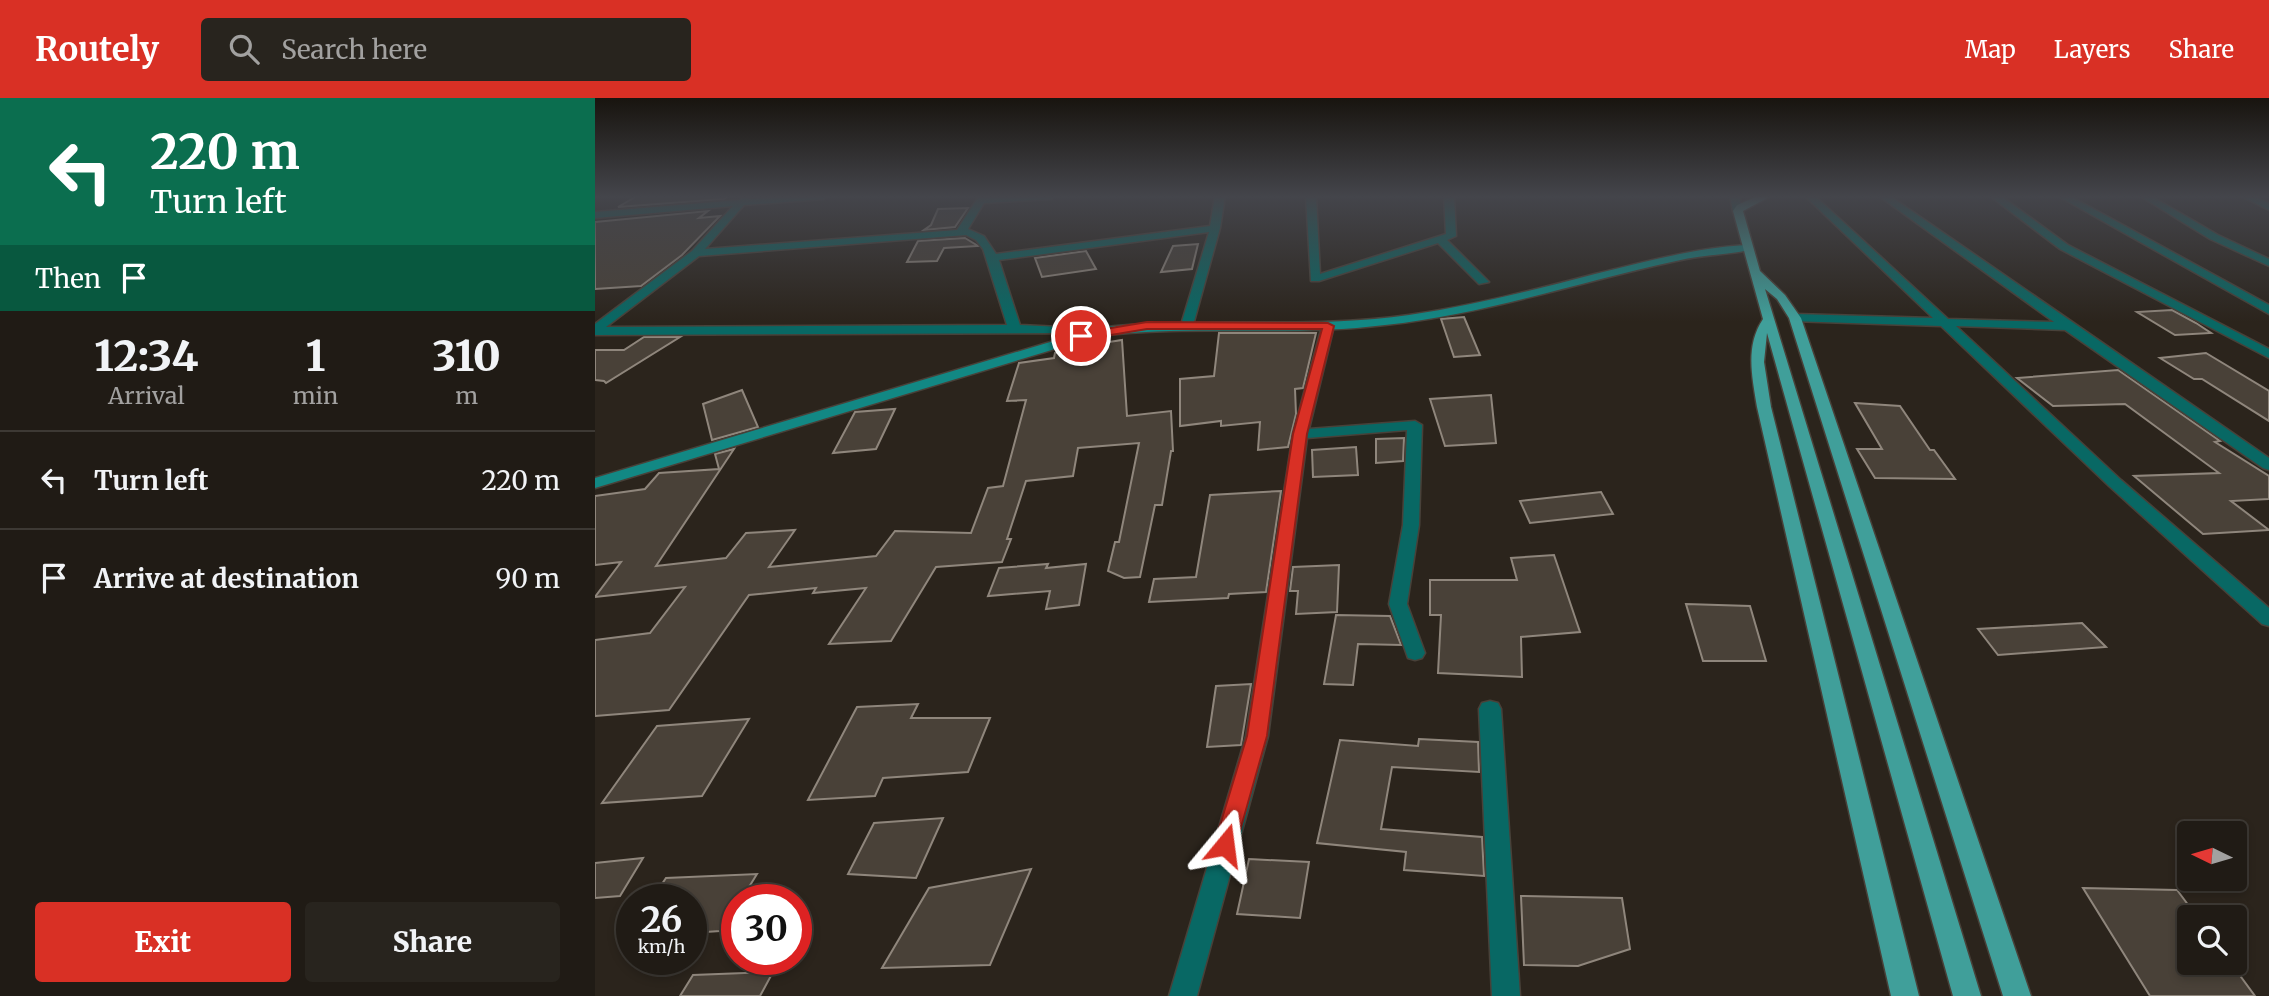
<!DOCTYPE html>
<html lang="en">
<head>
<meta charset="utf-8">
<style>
	:root { --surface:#201b15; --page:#28241e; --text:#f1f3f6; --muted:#a2a1a0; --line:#3d3934; --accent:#d93025 }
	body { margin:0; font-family:Merriweather,serif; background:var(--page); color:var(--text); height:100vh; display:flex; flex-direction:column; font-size:26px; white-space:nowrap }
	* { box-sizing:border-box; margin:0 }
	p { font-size:23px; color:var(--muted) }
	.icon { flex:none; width:38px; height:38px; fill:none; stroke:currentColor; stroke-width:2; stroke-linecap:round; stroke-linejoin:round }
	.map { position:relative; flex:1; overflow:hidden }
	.details { display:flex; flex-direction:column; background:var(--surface); width:595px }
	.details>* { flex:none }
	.banner { background:#0b6e4f; color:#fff; overflow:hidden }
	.needle { width:46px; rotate:275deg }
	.controls { position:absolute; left:1582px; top:723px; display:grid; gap:14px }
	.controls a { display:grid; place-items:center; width:70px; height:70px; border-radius:7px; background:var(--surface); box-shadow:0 4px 10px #0003,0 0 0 2px var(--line); font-size:35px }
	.speed { position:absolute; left:21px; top:786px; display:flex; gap:14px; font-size:35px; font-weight:700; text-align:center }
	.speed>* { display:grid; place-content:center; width:91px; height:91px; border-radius:50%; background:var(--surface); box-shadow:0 4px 10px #0003,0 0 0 2px var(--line); line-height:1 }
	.speed small { font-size:18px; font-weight:400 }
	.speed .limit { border:10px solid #d22; background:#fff; color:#111 }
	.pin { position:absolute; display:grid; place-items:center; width:60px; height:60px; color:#fff; margin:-30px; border:4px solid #fff; border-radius:50%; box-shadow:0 2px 7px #0007 }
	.me { position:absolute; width:77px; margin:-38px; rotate:16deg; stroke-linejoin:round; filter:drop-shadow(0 0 5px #0008) }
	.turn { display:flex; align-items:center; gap:24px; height:147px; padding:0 35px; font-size:32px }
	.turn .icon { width:91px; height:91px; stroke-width:2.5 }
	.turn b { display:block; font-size:49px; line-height:60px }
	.then { display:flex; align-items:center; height:66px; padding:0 35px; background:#0003; gap:14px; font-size:26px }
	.eta { display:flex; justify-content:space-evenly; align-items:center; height:119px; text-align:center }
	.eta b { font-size:42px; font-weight:800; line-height:49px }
	.cta { display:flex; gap:14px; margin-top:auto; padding:14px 35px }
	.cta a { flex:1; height:80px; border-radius:7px; background:var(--accent); color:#fff; font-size:28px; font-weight:800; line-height:80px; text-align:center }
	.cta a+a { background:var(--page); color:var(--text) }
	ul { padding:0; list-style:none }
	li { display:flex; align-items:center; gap:21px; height:98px; padding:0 35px; border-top:2px solid var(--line) }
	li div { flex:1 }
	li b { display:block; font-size:26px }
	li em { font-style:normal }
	header { display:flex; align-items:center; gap:42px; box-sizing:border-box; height:98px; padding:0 35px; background:var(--accent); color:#fff }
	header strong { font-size:33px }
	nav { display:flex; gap:38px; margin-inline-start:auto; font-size:24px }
	.search { width:490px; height:63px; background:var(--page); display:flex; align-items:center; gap:18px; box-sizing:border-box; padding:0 24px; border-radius:7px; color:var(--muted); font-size:26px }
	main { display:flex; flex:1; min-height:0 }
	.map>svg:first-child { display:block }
	.building { fill:#494138; stroke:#8f867c; stroke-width:2 }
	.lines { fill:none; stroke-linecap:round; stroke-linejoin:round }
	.street-casing { stroke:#484139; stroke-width:3 }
	.secondary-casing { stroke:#484139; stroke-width:3 }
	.primary-casing { stroke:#484139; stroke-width:3 }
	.street { fill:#086864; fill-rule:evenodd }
	.secondary { fill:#128884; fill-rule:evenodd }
	.primary { fill:#409f9a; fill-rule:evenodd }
	.route { fill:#d93025; stroke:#8d1f18; stroke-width:2 }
</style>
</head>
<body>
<header>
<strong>Routely</strong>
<div class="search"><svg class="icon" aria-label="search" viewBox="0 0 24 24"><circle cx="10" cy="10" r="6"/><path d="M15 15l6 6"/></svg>Search here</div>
<nav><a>Map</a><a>Layers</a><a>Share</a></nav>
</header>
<main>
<section class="details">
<div class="banner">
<div class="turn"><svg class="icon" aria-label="left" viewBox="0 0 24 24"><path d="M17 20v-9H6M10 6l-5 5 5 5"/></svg><div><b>220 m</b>Turn left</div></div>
<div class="then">Then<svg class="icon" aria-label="arrive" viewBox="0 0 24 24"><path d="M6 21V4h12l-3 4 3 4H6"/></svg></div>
</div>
<div class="eta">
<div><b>12:34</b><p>Arrival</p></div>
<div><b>1</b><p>min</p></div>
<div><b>310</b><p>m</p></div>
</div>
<ul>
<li><svg class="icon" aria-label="left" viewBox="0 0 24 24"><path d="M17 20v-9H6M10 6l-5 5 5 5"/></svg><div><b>Turn left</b></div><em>220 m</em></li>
<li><svg class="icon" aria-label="arrive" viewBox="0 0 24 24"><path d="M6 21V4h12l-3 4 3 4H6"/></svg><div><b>Arrive at destination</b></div><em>90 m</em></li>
</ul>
<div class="cta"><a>Exit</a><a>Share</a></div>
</section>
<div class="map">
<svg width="1674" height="898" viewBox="0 0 1674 898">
	<rect width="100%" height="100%" fill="#2b241c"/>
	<g class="building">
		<path d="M 42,98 L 133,98 L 129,101 L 23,109 Z"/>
		<path d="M 373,110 L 360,129 L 329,132 L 336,127 L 343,111 Z"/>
		<path d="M 113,113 L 104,120 L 125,118 L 87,157 L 46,188 L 0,191 L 0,124 Z"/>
		<path d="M 370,140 L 383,148 L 349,150 L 342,163 L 312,164 L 323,143 Z"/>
		<path d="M 603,146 L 597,171 L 566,174 L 578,148 Z"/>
		<path d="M 491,153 L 501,171 L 447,179 L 440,160 Z"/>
		<path d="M 1577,212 L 1601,225 L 1616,235 L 1580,237 L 1542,214 Z"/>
		<path d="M 869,219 L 885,257 L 859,259 L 846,221 Z"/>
		<path d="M 624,235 L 721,235 L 708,290 L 700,291 L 701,316 L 693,349 L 663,352 L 665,324 L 626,328 L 626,323 L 585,328 L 585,281 L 619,278 Z"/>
		<path d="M 49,239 L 85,239 L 11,285 L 9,283 L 0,282 L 0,252 L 29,252 Z"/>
		<path d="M 527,242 L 532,318 L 576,313 L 578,353 L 576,353 L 567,407 L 560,407 L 545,479 L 529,480 L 513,473 L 520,444 L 524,444 L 544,345 L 483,350 L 478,378 L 431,383 L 412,441 L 416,441 L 407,464 L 341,469 L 296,543 L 234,546 L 271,490 L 218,495 L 221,490 L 154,497 L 74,612 L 0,618 L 0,542 L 55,535 L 90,489 L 0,499 L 26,464 L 0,467 L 0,398 L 50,391 L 64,375 L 124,371 L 120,356 L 139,351 L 61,468 L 131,460 L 151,435 L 200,432 L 174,469 L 281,458 L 300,433 L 376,435 L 393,390 L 408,388 L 431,302 L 412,303 L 424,265 L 459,260 L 460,255 L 501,251 L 501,246 Z"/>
		<path d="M 1611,255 L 1674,293 L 1674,323 L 1607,281 L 1599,281 L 1565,260 Z"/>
		<path d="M 1523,272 L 1625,343 L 1620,344 L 1674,378 L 1674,401 L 1636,403 L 1674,432 L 1608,436 L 1539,378 L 1624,375 L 1530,306 L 1458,308 L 1422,280 Z"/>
		<path d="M 147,292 L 163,329 L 117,342 L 108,306 Z"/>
		<path d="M 896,297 L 901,345 L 850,348 L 835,301 Z"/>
		<path d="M 1260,305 L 1305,308 L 1335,352 L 1339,352 L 1360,381 L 1280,380 L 1262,351 L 1287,351 Z"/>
		<path d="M 300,311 L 281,351 L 238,355 L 260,314 Z"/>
		<path d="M 809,340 L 808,363 L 781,365 L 781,341 Z"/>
		<path d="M 761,349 L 763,377 L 718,379 L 717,352 Z"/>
		<path d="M 686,393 L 671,494 L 634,496 L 633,500 L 554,504 L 559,481 L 601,479 L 615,397 Z"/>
		<path d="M 1006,394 L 1018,416 L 935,425 L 925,403 Z"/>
		<path d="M 959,457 L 985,534 L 926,539 L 927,579 L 843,575 L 846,517 L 835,517 L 835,482 L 922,482 L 916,460 Z"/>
		<path d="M 453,466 L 451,470 L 491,466 L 484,507 L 451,511 L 455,493 L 393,498 L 404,470 Z"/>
		<path d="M 744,467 L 742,514 L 701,516 L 703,493 L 695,493 L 698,469 Z"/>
		<path d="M 1091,506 L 1155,508 L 1171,563 L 1108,563 Z"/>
		<path d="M 741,517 L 795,518 L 806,547 L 763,546 L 758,587 L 729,586 Z"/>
		<path d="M 1487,525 L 1511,549 L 1403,557 L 1383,531 Z"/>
		<path d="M 656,586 L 646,647 L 612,649 L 621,588 Z"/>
		<path d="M 323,606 L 316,620 L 395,620 L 373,674 L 288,680 L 280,698 L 213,702 L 262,609 Z"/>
		<path d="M 154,621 L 107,698 L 7,705 L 62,628 Z"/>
		<path d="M 824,641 L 883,644 L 884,674 L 797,669 L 786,731 L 887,739 L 889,778 L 809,772 L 811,754 L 722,745 L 745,642 L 823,648 Z"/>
		<path d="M 348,720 L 321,780 L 253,776 L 279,725 Z"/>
		<path d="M 48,760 L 25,798 L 0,800 L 0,765 Z"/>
		<path d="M 654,761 L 714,764 L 705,820 L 642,816 Z"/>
		<path d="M 436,771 L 395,867 L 287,870 L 334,790 Z"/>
		<path d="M 162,776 L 146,802 L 142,802 L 142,808 L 125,833 L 96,835 L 96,802 L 56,802 L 71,780 Z"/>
		<path d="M 1488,790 L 1582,792 L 1594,808 L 1594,864 L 1635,864 L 1660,898 L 1555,898 Z"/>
		<path d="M 926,798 L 1027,800 L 1035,851 L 983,868 L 929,867 Z"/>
		<path d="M 178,874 L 165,898 L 85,898 L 98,877 Z"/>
	</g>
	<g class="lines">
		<defs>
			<g id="street">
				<path d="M 150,98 L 154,101 L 233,98 L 228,101 L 149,107 L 110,151 L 362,132 L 384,98 L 461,98 L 456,101 L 389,105 L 373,131 L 389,138 L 401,156 L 615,128 L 620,98 L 630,98 L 625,130 L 598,227 L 592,231 L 586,227 L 614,134 L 404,162 L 425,227 L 506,231 L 508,234 L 502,238 L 464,235 L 0,237 L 0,226 L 97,153 L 138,108 L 0,120 L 0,114 L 144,102 ZM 371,137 L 381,142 L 388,151 L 412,227 L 11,229 L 104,158 Z"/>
				<path d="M 711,98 L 721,98 L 725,176 L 851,136 L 849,98 L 859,98 L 861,138 L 852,142 L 894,184 L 884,186 L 843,145 L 724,183 L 716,183 Z"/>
				<path d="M 1135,98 L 1145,98 L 1146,115 L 1138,113 Z"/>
				<path d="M 1210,98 L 1220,98 L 1353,221 L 1459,224 L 1284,98 L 1295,98 L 1674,360 L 1674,372 L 1668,370 L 1470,232 L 1361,228 L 1526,382 L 1674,510 L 1674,528 L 1667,526 L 1514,388 L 1346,228 L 1196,223 L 1196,217 L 1200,216 L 1338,220 Z"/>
				<path d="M 1395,98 L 1406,98 L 1473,147 L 1674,251 L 1674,260 L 1465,151 Z"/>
				<path d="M 1463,98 L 1475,98 L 1674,207 L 1674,216 Z"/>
				<path d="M 1545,98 L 1556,98 L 1623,137 L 1674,161 L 1674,168 L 1615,141 Z"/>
				<path d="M 1646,98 L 1658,98 L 1674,105 L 1674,112 Z"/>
				<path d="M 733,224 L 739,228 L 714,331 L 820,323 L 827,327 L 824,427 L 812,506 L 830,555 L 827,560 L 820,562 L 813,560 L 794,506 L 808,427 L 812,332 L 712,340 L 673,638 L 602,898 L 574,898 L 651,638 L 698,336 L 727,228 Z"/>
				<path d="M 895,603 L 903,605 L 906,611 L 925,898 L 897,898 L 884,611 L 887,605 Z"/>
			</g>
			<path id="secondary" d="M 1151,147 L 1156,150 L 1155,152 C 1130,157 1105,157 1081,163 C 984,184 890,216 790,227 C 695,239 599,226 503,238 L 0,390 L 0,380 L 502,230 C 606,218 711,232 814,217 C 877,208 939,192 1000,176 C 1050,164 1099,150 1151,147 Z"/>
			<path id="primary" d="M 1163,98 L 1176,98 L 1148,113 L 1165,173 L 1190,197 L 1206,220 L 1436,898 L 1408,898 L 1194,220 L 1182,201 L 1170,191 L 1386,898 L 1358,898 L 1172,235 L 1169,264 L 1176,309 L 1324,898 L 1296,898 L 1162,309 C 1157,278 1150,248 1168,221 L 1138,113 L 1142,107 Z"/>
		</defs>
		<use href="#street" class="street-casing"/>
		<use href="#secondary" class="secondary-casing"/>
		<use href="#primary" class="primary-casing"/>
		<use href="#street" class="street"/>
		<use href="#secondary" class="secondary"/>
		<use href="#primary" class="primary"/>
	</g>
	<linearGradient id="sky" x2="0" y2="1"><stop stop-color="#18140f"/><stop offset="0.44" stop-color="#44454b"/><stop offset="1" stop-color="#44454b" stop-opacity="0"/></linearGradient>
	<rect width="1674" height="224" fill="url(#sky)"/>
	<path class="route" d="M 552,224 L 733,225 L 739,228 L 712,336 L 672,638 L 641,747 L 638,754 L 630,757 L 622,754 L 619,747 L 652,638 L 698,336 L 727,231 L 552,231 L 486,242 L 480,238 L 486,235 Z"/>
</svg>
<div class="controls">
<a><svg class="needle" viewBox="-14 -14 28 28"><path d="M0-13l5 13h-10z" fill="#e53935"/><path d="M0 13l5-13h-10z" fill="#a2a1a0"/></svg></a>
<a><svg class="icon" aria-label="search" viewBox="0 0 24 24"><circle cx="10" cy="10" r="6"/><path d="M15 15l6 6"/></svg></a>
</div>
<div class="speed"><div>26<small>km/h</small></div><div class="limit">30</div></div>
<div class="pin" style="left:486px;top:238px;background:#d93025"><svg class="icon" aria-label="arrive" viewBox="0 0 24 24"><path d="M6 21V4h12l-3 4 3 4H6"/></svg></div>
<svg class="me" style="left:630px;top:747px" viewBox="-20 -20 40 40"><path d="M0-17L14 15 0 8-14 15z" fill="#d93025" stroke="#fff" stroke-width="4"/></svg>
</div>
</main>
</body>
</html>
